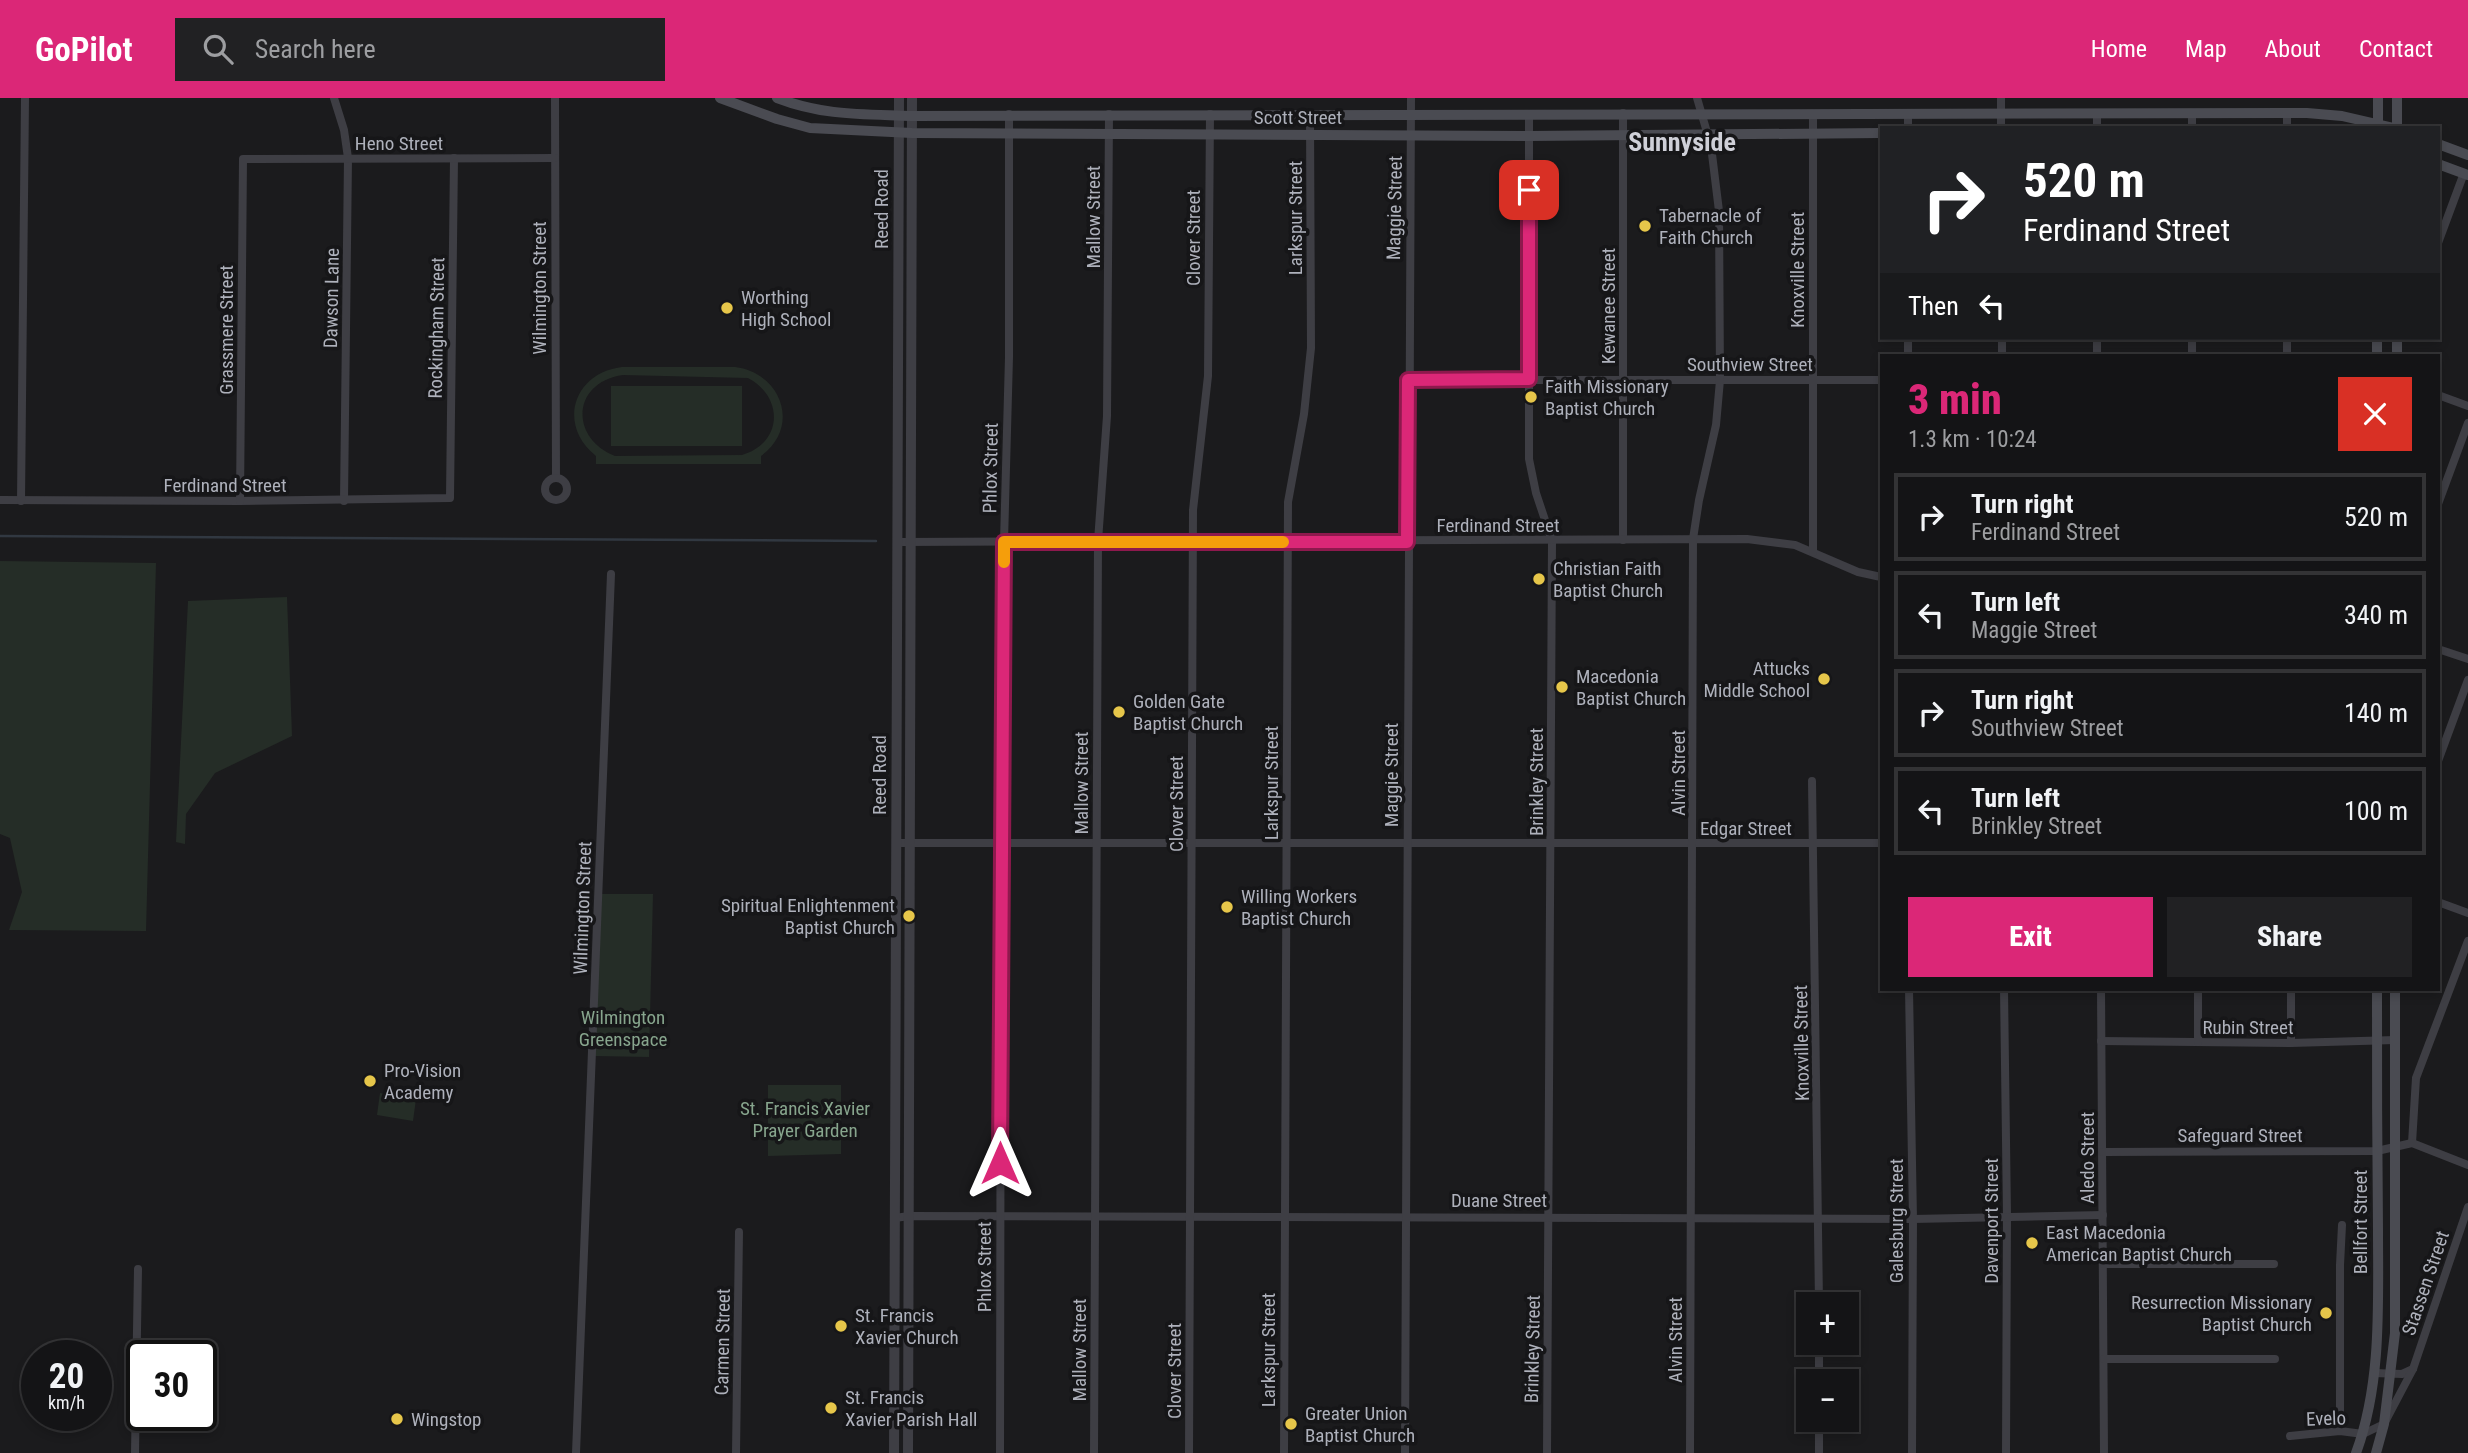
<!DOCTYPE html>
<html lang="en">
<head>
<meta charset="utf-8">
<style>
	:root { --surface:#141416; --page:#212123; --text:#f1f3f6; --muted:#9d9ea1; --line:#333335; --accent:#db2777 }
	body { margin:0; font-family:"Roboto Condensed",sans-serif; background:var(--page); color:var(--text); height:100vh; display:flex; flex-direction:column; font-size:26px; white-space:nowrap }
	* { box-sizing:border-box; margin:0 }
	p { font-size:23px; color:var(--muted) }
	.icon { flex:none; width:38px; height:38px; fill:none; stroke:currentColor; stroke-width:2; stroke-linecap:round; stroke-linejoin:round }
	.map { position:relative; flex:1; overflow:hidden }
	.sheet { position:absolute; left:1880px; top:256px; width:560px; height:637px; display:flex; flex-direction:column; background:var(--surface); border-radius:0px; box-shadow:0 4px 10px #0003,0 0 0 2px var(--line) }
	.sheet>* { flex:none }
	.top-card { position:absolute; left:1880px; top:28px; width:560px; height:214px; border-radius:0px; box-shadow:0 4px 10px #0003,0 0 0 2px var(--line); background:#202124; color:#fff; overflow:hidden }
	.controls { position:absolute; left:1796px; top:1194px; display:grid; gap:14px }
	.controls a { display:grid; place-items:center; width:63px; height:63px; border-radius:0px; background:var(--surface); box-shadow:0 4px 10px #0003,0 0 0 2px var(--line); font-size:35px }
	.speed { position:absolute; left:21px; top:1242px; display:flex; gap:14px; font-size:35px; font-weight:700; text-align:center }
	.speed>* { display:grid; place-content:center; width:91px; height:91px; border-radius:50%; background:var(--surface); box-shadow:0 4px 10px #0003,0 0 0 2px var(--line); line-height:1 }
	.speed small { font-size:18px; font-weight:400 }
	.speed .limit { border:4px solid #111; border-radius:10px; background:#fff; color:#111 }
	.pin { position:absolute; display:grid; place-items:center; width:60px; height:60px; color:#fff; margin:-30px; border-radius:14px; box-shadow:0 4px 10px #0006 }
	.me { position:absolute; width:77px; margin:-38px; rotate:0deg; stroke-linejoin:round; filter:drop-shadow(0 0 5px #0008) }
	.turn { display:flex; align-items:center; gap:24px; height:147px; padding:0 28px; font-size:32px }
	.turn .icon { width:91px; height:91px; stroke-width:2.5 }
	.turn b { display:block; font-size:49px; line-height:60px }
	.then { display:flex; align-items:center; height:66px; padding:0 28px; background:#0003; gap:14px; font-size:26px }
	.round { display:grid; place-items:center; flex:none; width:74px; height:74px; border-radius:0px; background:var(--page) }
	.headline { display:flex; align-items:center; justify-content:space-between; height:119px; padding:0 28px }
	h1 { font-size:42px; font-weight:800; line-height:52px; color:var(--accent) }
	.button { display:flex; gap:14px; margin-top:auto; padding:14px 28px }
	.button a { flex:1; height:80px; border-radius:0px; background:var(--accent); color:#fff; font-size:28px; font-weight:800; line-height:80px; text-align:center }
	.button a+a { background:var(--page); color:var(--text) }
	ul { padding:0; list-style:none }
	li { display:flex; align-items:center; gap:21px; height:88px; margin:0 14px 10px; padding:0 14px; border:4px solid var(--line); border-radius:0px }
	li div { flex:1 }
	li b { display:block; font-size:26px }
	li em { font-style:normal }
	header { display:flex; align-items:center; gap:42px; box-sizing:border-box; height:98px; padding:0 35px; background:var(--accent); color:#fff }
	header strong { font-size:33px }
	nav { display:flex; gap:38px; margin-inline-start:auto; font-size:24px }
	.search { width:490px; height:63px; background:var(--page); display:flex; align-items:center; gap:18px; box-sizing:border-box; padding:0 24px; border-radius:0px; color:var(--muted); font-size:26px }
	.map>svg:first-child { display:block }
	.green { fill:#252d27; fill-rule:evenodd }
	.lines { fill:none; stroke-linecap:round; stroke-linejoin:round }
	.stream { stroke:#313841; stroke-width:2.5 }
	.minor { stroke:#3e3e44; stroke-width:8 }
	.tertiary { stroke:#3e3e44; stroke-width:10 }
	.secondary { stroke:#4a4b52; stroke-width:10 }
	.route-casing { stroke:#8e194d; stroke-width:18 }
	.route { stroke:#db2777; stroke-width:12 }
	.slow { stroke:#f59e0b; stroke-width:12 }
	.poi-dot { fill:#e6c64a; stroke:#161618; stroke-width:2.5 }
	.labels { text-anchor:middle; stroke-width:7; stroke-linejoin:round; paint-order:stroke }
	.street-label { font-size:19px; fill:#aeb1bb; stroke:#161618 }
	.poi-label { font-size:19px; fill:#aeb1bb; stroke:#161618; text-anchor:start }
	.park-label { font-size:19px; fill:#87a58d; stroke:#161618 }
	.district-label { font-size:26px; font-weight:bold; fill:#cfd0d8; stroke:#161618 }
</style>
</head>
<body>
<header>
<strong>GoPilot</strong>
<div class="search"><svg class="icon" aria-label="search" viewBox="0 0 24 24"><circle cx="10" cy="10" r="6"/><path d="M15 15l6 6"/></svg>Search here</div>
<nav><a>Home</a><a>Map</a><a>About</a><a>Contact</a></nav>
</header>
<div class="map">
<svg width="2468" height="1355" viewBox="0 0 2468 1355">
	<rect width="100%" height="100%" fill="#1b1b1d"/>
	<g class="green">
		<path d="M 622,269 L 735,269 C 782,275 801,329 761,358 L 761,366 L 596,366 L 596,358 C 557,327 573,275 622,269 ZM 623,277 L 748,280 C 784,299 783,345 742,357 L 615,358 C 569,340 572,284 623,277 Z"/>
		<rect x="611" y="288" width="131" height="60"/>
		<path d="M 0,463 L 156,465 L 146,833 L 9,832 L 22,794 L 10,740 L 0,736 Z"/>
		<path d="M 287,499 L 292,638 L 215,675 L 186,716 L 185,746 L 176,744 L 188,503 Z"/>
		<path d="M 601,796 L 653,796 L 649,959 L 595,958 Z"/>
		<path d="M 768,987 L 841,987 L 841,1056 L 768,1058 Z"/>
		<path d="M 380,995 L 416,1001 L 413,1023 L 377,1017 Z"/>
	</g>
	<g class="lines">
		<path class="stream" d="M 0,438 L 876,443"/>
		<g class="minor">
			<path d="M 334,0 L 344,32 L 348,60 L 344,403"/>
			<path d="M 555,0 L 556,380"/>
			<path d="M 2001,0 L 2001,30"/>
			<path d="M 2287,15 L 2287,30"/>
			<path d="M 1529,16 L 1529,361 L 1536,395 L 1552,443 L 1547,1355"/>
			<path d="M 1908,30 L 1908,15"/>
			<path d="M 2097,30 L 2097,15"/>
			<path d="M 2192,30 L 2192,15"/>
			<path d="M 2438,145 L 2464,75"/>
			<path d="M 1908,240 L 1908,257"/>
			<path d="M 2002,240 L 2002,257"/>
			<path d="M 2097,240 L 2097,257"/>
			<path d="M 2192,240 L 2192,257"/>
			<path d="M 2287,240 L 2287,257"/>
			<path d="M 1408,282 L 1881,282"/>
			<path d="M 2438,297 L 2468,308"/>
			<circle cx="556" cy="391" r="11"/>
			<path d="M 0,402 L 240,403 L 450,400 L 454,60"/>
			<path d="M 21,403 L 25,0"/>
			<path d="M 240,403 L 243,61 L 555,60"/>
			<path d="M 2438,406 L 2468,325"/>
			<path d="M 1623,442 L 1623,15"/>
			<path d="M 898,444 L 1747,441 L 1795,447 L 1858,474 L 1881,479"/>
			<path d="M 1813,454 L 1813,16"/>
			<path d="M 2438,551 L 2468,561"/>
			<path d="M 2438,663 L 2468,582"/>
			<path d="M 1812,683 L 1819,1206"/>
			<path d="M 897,745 L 1881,745"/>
			<path d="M 2438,804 L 2468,815"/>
			<path d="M 1909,891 L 1913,1121 L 1912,1355"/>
			<path d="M 2004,891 L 2007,1118 L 2006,1355"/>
			<path d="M 2101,891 L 2104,1355"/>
			<path d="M 2291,891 L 2291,945"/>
			<path d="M 2101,943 L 2291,945 L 2395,942"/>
			<path d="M 2198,944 L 2198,891"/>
			<path d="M 2412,1045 L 2416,980 L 2468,843"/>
			<path d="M 2103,1054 L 2377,1053 L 2412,1045 L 2468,1067"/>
			<path d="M 895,1120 L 909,1118 L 1913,1121 L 2103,1117"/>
			<path d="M 2104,1166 L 2274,1166"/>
			<path d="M 2104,1261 L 2275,1261"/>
			<path d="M 2374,1275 L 2402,1276 L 2413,1271"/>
			<path d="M 1819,1283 L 1819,1244"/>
			<path d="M 2340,1333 L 2340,1167 L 2342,1127"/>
			<path d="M 2290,1338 L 2340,1333 L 2363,1336 L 2384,1326 L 2413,1271 L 2468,1109"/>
			<path d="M 135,1355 L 138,1171"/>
			<path d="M 576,1355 L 611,476"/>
			<path d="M 736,1355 L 739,1134"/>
			<path d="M 1000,1355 L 1001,746 L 1004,444 L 1009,259 L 1009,16"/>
			<path d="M 1094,1355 L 1098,443 L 1107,318 L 1109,16"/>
			<path d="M 1189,1355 L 1193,412 L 1208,278 L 1210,16"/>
			<path d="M 1284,1355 L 1288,404 L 1304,316 L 1311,250 L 1310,16"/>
			<path d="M 1405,1355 L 1411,0"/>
			<path d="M 1690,1355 L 1693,441 L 1699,402 L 1716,327 L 1720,282 L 1719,113 L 1711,48 L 1697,0"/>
			<path d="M 1819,1355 L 1819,1321"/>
		</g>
		<g class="tertiary">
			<path d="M 894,1355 L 899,0"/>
			<path d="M 908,1355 L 912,0"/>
		</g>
		<g class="secondary">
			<path d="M 720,0 L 777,21 L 810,30 L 912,35 L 1529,38 L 1881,35"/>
			<path d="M 777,0 C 824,18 863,16 912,18 L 2307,15 L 2342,18 L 2394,30"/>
			<path d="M 2378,29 L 2378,0"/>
			<path d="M 2397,30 L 2397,0"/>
			<path d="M 2438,46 L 2468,57"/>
			<path d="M 2438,66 L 2468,77"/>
			<path d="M 2377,257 L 2377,240"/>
			<path d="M 2397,257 L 2397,240"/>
			<path d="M 2356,1355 C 2382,1285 2378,1205 2378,1132 C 2377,1052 2377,971 2377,891"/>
			<path d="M 2376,1355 L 2384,1326 L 2395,1235 L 2395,891"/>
		</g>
	</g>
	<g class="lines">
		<defs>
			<path id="route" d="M 1000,1065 L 1004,444 L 1407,444 L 1408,282 L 1529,281 L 1529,92"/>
		</defs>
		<use href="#route" class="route-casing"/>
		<use href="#route" class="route"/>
		<path class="slow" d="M 1004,464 L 1004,444 L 1283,444"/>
	</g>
	<g class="poi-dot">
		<circle cx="1645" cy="128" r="7"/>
		<circle cx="727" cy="210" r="7"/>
		<circle cx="1531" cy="299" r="7"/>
		<circle cx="1539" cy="481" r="7"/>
		<circle cx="1824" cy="581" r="7"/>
		<circle cx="1562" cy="589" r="7"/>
		<circle cx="1119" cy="614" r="7"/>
		<circle cx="1227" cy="809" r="7"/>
		<circle cx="909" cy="818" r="7"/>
		<circle cx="370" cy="983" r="7"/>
		<circle cx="2032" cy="1145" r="7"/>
		<circle cx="2326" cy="1215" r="7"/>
		<circle cx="841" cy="1228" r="7"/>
		<circle cx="831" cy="1310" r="7"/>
		<circle cx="397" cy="1321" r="7"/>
		<circle cx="1291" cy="1326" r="7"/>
	</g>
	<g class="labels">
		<g class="street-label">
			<text x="1298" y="26">Scott Street</text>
			<text x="399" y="52">Heno Street</text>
			<text transform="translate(1394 110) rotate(-89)" y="7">Maggie Street</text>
			<text transform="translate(881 111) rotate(-90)" y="7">Reed Road</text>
			<text transform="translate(1093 119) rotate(-90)" y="7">Mallow Street</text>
			<text transform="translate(1295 120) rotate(-90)" y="7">Larkspur Street</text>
			<text transform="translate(1193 140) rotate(-90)" y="7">Clover Street</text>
			<text transform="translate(1797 172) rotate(-90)" y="7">Knoxville Street</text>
			<text transform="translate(539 190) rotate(-90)" y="7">Wilmington Street</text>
			<text transform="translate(331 200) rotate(-89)" y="7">Dawson Lane</text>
			<text transform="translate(1608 208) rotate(-90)" y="7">Kewanee Street</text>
			<text transform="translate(436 230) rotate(-89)" y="7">Rockingham Street</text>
			<text transform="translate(226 232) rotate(-90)" y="7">Grassmere Street</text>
			<text x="1750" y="273">Southview Street</text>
			<text transform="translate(990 370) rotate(-89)" y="7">Phlox Street</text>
			<text x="225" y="394">Ferdinand Street</text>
			<text x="1498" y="434">Ferdinand Street</text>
			<text transform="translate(1678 675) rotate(-90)" y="7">Alvin Street</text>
			<text transform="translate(879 677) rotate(-90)" y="7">Reed Road</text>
			<text transform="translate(1391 677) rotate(-90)" y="7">Maggie Street</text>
			<text transform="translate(1536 684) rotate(-90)" y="7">Brinkley Street</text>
			<text transform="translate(1081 685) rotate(-90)" y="7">Mallow Street</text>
			<text transform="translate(1271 685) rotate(-90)" y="7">Larkspur Street</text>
			<text transform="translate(1176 706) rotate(-90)" y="7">Clover Street</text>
			<text x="1746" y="737">Edgar Street</text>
			<text transform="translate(582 810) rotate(-88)" y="7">Wilmington Street</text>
			<text x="2248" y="936">Rubin Street</text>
			<text transform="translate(1801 945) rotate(-91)" y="7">Knoxville Street</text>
			<text x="2240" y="1044">Safeguard Street</text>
			<text transform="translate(2087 1060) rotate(-90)" y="7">Aledo Street</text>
			<text x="1499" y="1109">Duane Street</text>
			<text transform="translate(1896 1123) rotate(-90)" y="7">Galesburg Street</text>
			<text transform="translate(1991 1123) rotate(-90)" y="7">Davenport Street</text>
			<text transform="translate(2360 1124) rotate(-90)" y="7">Bellfort Street</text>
			<text transform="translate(984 1169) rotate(-90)" y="7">Phlox Street</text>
			<text transform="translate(2425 1185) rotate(-71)" y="7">Stassen Street</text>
			<text transform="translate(1675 1242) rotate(-90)" y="7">Alvin Street</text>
			<text transform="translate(722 1244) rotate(-89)" y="7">Carmen Street</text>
			<text transform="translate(1532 1251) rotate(-89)" y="7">Brinkley Street</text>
			<text transform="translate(1079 1252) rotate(-90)" y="7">Mallow Street</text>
			<text transform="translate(1268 1252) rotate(-90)" y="7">Larkspur Street</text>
			<text transform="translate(1174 1273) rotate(-90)" y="7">Clover Street</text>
			<text transform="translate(2326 1320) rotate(-2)" y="7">Evelo</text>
		</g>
		<g class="poi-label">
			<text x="1659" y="124">Tabernacle of<tspan x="1659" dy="22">Faith Church</tspan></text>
			<text x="741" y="206">Worthing<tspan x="741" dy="22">High School</tspan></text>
			<text x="1545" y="295">Faith Missionary<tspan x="1545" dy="22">Baptist Church</tspan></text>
			<text x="1553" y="477">Christian Faith<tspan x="1553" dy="22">Baptist Church</tspan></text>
			<text x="1810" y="577" text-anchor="end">Attucks<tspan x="1810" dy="22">Middle School</tspan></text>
			<text x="1576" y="585">Macedonia<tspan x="1576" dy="22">Baptist Church</tspan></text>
			<text x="1133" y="610">Golden Gate<tspan x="1133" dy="22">Baptist Church</tspan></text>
			<text x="1241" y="805">Willing Workers<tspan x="1241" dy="22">Baptist Church</tspan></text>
			<text x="895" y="814" text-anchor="end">Spiritual Enlightenment<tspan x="895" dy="22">Baptist Church</tspan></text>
			<text x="384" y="979">Pro-Vision<tspan x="384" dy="22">Academy</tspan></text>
			<text x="2046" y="1141">East Macedonia<tspan x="2046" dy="22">American Baptist Church</tspan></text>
			<text x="2312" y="1211" text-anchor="end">Resurrection Missionary<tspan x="2312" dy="22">Baptist Church</tspan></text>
			<text x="855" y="1224">St. Francis<tspan x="855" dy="22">Xavier Church</tspan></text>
			<text x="845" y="1306">St. Francis<tspan x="845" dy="22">Xavier Parish Hall</tspan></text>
			<text x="1305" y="1322">Greater Union<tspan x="1305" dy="22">Baptist Church</tspan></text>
			<text x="411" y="1328">Wingstop</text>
		</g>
		<g class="park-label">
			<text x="623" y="926">Wilmington<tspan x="623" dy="22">Greenspace</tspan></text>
			<text x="805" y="1017">St. Francis Xavier<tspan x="805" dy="22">Prayer Garden</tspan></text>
		</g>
		<g class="district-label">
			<text x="1682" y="53">Sunnyside</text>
		</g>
	</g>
</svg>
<div class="controls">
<a>+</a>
<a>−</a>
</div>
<div class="speed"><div>20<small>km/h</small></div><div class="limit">30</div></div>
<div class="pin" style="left:1529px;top:92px;background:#d93025"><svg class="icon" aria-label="arrive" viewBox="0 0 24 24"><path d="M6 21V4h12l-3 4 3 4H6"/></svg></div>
<svg class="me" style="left:1000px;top:1065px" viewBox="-20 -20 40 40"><path d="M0-17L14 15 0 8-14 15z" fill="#db2777" stroke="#fff" stroke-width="4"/></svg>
<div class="top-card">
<div class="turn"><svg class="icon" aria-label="right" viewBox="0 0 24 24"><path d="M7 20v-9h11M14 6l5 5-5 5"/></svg><div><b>520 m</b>Ferdinand Street</div></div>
<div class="then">Then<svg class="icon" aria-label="left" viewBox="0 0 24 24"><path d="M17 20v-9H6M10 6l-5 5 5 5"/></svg></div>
</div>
<section class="sheet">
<div class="headline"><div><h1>3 min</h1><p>1.3 km · 10:24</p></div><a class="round" style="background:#d93025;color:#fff"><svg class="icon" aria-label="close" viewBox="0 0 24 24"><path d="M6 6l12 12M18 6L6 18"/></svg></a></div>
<ul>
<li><svg class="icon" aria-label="right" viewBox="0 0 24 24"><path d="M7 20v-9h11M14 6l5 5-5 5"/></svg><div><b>Turn right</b><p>Ferdinand Street</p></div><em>520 m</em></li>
<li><svg class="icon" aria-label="left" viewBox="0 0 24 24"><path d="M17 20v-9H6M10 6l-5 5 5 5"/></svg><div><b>Turn left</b><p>Maggie Street</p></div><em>340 m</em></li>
<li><svg class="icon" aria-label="right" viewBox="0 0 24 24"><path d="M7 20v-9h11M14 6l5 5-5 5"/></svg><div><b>Turn right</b><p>Southview Street</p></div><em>140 m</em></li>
<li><svg class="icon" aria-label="left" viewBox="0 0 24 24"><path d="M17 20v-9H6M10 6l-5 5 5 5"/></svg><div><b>Turn left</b><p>Brinkley Street</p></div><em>100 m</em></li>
</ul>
<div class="button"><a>Exit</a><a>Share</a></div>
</section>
</div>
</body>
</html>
